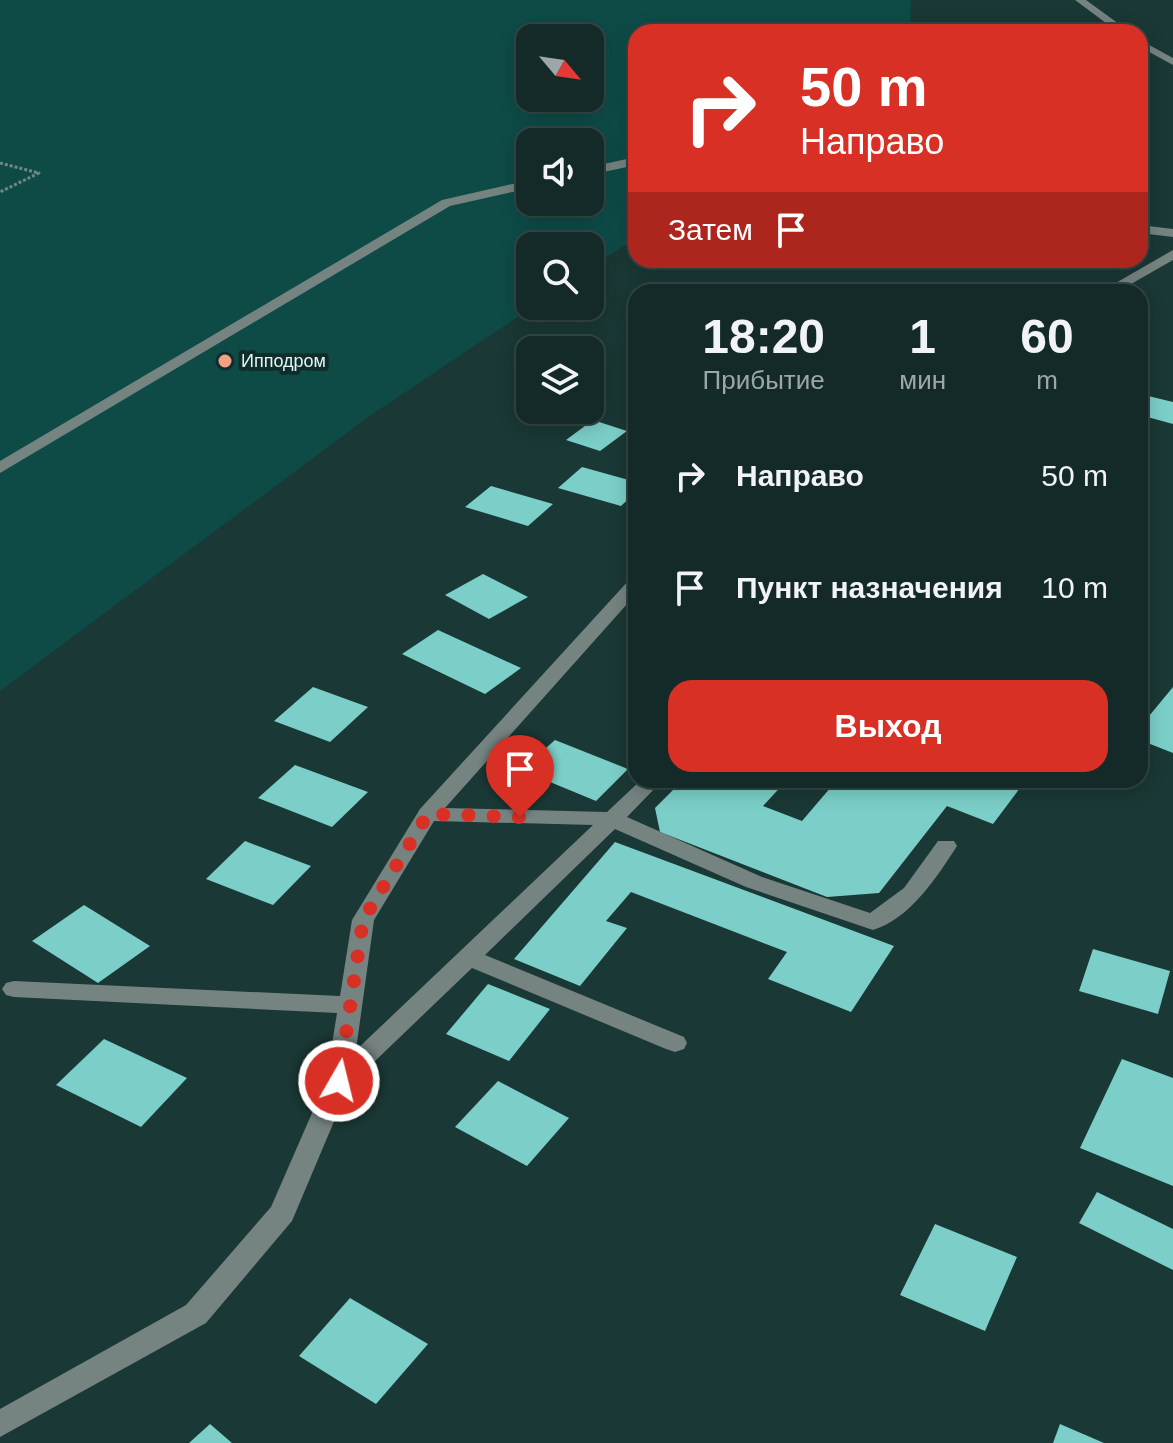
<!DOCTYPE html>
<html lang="ru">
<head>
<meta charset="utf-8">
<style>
	:root { --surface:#142a28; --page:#213634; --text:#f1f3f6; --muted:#9da7a8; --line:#334645; --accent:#d93025 }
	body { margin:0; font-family:Arial,sans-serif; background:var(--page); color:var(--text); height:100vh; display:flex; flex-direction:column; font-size:30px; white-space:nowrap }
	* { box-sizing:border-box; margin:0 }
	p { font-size:26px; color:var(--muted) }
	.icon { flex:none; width:44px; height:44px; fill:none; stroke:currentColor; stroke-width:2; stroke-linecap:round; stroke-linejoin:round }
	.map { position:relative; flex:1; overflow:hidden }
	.drawer { position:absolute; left:628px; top:284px; width:520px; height:504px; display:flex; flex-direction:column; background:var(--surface); border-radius:24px; box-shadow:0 4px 20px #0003,0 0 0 2px var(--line) }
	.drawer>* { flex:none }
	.hud { position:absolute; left:628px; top:24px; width:520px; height:244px; border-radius:24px; box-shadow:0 4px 20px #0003,0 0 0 2px var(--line); background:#d93025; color:#fff; overflow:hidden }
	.needle { width:52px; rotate:119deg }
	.buttons { position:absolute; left:516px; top:24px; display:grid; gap:16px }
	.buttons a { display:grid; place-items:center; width:88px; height:88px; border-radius:16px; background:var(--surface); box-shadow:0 4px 20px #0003,0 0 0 2px var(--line); font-size:40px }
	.pin { position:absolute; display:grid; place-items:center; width:68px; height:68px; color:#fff; margin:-82px -34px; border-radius:50% 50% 50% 0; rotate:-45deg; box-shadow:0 0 8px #0007 }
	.pin .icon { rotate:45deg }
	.me { position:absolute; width:88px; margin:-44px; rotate:8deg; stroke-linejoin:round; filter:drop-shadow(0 0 6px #0008) }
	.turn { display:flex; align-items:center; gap:28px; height:168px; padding:0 40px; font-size:36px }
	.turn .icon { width:104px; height:104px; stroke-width:2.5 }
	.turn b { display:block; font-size:56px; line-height:68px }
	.then { display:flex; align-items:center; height:76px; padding:0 40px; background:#0003; gap:16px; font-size:30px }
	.eta { display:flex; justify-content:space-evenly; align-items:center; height:136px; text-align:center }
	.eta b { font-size:48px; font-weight:800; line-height:56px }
	.primary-button { display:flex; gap:16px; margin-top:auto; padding:16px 40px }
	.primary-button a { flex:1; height:92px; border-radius:24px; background:var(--accent); color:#fff; font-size:32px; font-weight:800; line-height:92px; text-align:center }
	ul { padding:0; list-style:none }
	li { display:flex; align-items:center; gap:24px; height:112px; padding:0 40px }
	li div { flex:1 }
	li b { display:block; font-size:30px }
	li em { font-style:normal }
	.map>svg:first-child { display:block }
	.green { fill:#0e4b47; fill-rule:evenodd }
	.building { fill:#7bcfc8 }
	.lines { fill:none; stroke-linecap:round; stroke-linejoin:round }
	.path { stroke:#6f8785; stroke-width:3; stroke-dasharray:3 2; stroke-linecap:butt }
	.minor { fill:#758381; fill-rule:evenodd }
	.route { stroke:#d93025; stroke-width:14; stroke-dasharray:0 25.2 }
	.poi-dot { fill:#f39f84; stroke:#0f2e2b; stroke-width:3 }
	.labels { text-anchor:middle; stroke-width:8; stroke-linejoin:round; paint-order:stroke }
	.far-poi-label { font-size:18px; fill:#e3f4f2; stroke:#0f2e2b; text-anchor:start }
</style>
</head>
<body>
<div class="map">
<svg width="1173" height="1443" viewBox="0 0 1173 1443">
	<rect width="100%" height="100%" fill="#1a3835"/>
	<path class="green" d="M 0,0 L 911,0 L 910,32 L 636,32 L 636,238 L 590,268 L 590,246 L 530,246 L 530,306 L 534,306 L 368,417 L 0,691 ZM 530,38 L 590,38 L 590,98 L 530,98 ZM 530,142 L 590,142 L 590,202 L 530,202 Z"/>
	<g class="building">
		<path d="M 1140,394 L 1173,402 L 1173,424 L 1140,415 Z"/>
		<path d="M 593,420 L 627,431 L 600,451 L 566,440 Z"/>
		<path d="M 582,467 L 636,482 L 636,492 L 621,506 L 558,488 Z"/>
		<path d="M 491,486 L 553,504 L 528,526 L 465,507 Z"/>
		<path d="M 483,574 L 528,597 L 489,619 L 445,595 Z"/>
		<path d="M 438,630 L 521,668 L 485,694 L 402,654 Z"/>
		<path d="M 313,687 L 368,707 L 330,742 L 274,721 Z"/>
		<path d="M 1173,687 L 1173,753 L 1140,740 L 1140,727 Z"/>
		<path d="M 555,740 L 628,769 L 596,801 L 521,770 Z"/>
		<path d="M 295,765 L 368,792 L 332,827 L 258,798 Z"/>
		<path d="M 683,780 L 787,780 L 763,806 L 802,821 L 837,780 L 1026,780 L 993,824 L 947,806 L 879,893 L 827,897 L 660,832 L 655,808 Z"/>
		<path d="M 245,841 L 311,866 L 273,905 L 206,879 Z"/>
		<path d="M 615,842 L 894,946 L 851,1012 L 768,979 L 787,952 L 631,892 L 606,921 L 627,928 L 580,986 L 514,959 Z"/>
		<path d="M 84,905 L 150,946 L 98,983 L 32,941 Z"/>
		<path d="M 1093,949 L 1170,971 L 1158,1014 L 1079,991 Z"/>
		<path d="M 488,984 L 550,1009 L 509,1061 L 446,1034 Z"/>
		<path d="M 104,1039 L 187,1078 L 141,1127 L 56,1085 Z"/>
		<path d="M 1122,1059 L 1173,1078 L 1173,1186 L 1080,1148 Z"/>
		<path d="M 498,1081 L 569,1118 L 527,1166 L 455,1127 Z"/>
		<path d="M 1097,1192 L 1173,1229 L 1173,1270 L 1079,1223 Z"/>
		<path d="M 935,1224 L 1017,1257 L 985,1331 L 900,1295 Z"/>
		<path d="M 350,1298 L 428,1344 L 376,1404 L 299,1356 Z"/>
		<path d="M 210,1424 L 232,1443 L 189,1443 Z"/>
		<path d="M 1060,1424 L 1104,1443 L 1053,1443 Z"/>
	</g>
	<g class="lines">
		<path class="path" d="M 0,163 L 39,173 L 0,192"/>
		<g class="minor">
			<path d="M 1075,0 L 1086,0 L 1130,32 L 1118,32 Z"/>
			<path d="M 1140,40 L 1173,58 L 1173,65 L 1140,47 Z"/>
			<path d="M 636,157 L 636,165 L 590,175 L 590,167 Z"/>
			<path d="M 530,180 L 530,188 L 450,206 L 0,473 L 0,461 L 442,200 Z"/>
			<path d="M 1140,225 L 1173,229 L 1173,237 L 1140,233 Z"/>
			<path d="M 1173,250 L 1173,260 L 1117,292 L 1100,292 Z"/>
			<path d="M 636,578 L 636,594 L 445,808 L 607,812 L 641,780 L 663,780 L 627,817 L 762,877 L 870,913 L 904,888 L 938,841 L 954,841 L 957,846 C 937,877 910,919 873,930 L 746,887 L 615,829 L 485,955 L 684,1037 L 687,1043 L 684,1049 L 675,1052 L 666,1049 L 472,968 L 349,1086 L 292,1221 L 206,1323 L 0,1437 L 0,1409 L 186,1305 L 271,1207 L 326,1081 L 337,1013 L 14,997 L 6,995 L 2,989 L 6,983 L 14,981 L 340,996 L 352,920 L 420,809 L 630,579 ZM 434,821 L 593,825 L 356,1050 L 374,920 Z"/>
		</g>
	</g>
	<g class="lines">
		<path class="route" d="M 339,1081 L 363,920 L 428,814 L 520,817"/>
	</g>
	<circle class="poi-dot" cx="225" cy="361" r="8"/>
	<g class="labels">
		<g class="far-poi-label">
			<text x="241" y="367">Ипподром</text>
		</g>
	</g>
</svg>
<div class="buttons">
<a><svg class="needle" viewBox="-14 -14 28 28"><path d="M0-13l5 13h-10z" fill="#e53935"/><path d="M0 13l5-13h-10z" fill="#9da7a8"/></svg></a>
<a><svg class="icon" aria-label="sound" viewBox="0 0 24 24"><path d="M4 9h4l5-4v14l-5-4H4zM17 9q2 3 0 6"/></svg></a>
<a><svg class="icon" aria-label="search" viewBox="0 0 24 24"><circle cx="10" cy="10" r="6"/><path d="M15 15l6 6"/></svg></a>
<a><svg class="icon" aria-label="layers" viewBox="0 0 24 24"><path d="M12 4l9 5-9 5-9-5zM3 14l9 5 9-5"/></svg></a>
</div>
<div class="pin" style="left:520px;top:817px;background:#d93025"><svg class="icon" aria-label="arrive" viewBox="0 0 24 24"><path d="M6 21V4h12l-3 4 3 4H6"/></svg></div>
<svg class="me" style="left:339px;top:1081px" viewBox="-20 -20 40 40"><circle r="17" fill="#d93025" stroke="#fff" stroke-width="3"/><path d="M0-11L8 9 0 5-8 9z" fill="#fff"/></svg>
<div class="hud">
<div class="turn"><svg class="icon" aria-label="right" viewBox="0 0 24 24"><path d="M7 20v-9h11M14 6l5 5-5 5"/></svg><div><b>50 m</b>Направо</div></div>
<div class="then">Затем<svg class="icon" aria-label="arrive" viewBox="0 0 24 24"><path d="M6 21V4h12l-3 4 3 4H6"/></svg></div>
</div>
<section class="drawer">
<div class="eta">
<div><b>18:20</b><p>Прибытие</p></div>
<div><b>1</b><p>мин</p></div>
<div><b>60</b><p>m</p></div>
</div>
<ul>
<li><svg class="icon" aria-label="right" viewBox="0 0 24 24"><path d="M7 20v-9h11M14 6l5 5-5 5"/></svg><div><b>Направо</b></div><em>50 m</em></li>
<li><svg class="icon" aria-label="arrive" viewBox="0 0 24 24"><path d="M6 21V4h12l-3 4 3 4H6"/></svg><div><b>Пункт назначения</b></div><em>10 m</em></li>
</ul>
<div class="primary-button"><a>Выход</a></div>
</section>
</div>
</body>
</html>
